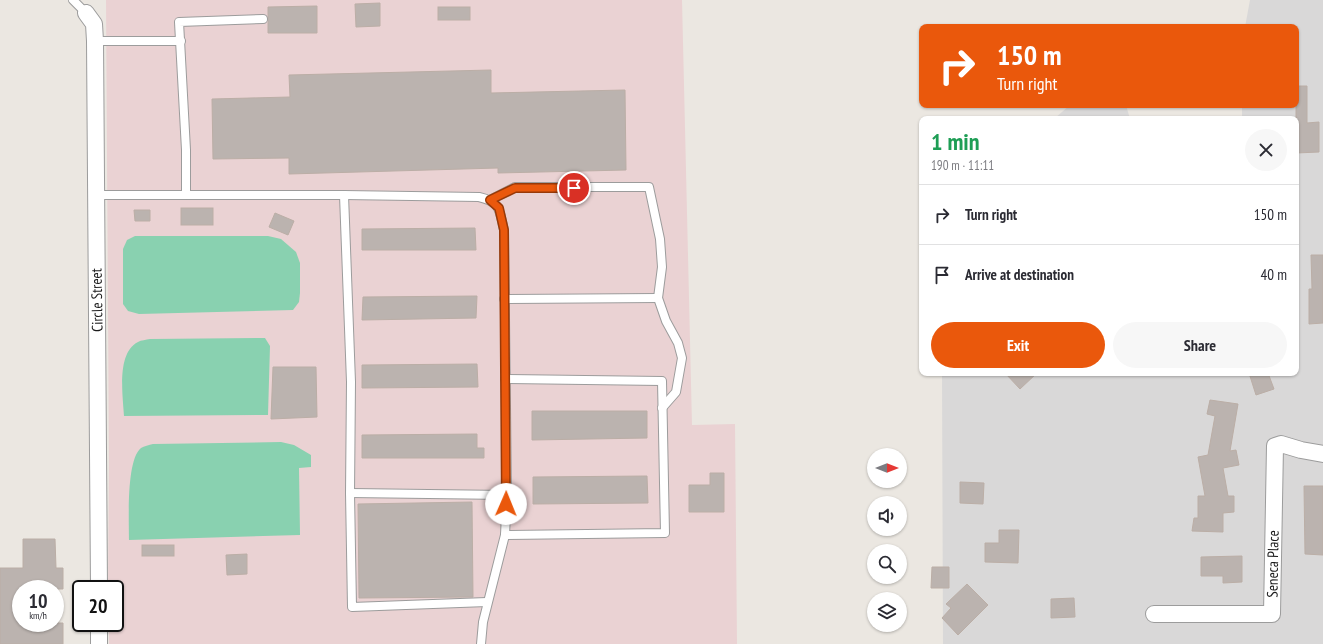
<!DOCTYPE html>
<html lang="en">
<head>
<meta charset="utf-8">
<style>
	:root { --surface:#fff; --page:#f7f7f7; --text:#2b2b33; --muted:#7c7c81; --line:#e1e1e2; --accent:#ea580c }
	body { margin:0; font-family:"PT Sans Narrow",sans-serif; background:var(--page); color:var(--text); height:100vh; display:flex; flex-direction:column; font-size:15px; white-space:nowrap }
	* { box-sizing:border-box; margin:0 }
	p { font-size:13px; color:var(--muted) }
	.icon { flex:none; width:22px; height:22px; fill:none; stroke:currentColor; stroke-width:2; stroke-linecap:round; stroke-linejoin:round }
	.map { position:relative; flex:1; overflow:hidden }
	.side { position:absolute; left:919px; top:116px; width:380px; height:260px; display:flex; flex-direction:column; background:var(--surface); border-radius:8px; box-shadow:0 1px 3px #0004 }
	.side>* { flex:none }
	.guide { position:absolute; left:919px; top:24px; width:380px; height:84px; border-radius:8px; box-shadow:0 1px 3px #0004; background:#ea580c; color:#fff; overflow:hidden }
	.needle { width:26px; rotate:90deg }
	.controls { position:absolute; left:867px; top:448px; display:grid; gap:8px }
	.controls a { display:grid; place-items:center; width:40px; height:40px; border-radius:50%; background:var(--surface); box-shadow:0 1px 3px #0004; font-size:20px }
	.speed { position:absolute; left:12px; top:580px; display:flex; gap:8px; font-size:20px; font-weight:700; text-align:center }
	.speed>* { display:grid; place-content:center; width:52px; height:52px; border-radius:50%; background:var(--surface); box-shadow:0 1px 3px #0004; line-height:1 }
	.speed small { font-size:10px; font-weight:400 }
	.speed .limit { border:2px solid #111; border-radius:6px; background:#fff; color:#111 }
	.pin { position:absolute; display:grid; place-items:center; width:34px; height:34px; color:#fff; margin:-17px; border:2px solid #fff; border-radius:50%; box-shadow:0 1px 4px #0007 }
	.me { position:absolute; width:44px; margin:-22px; rotate:1deg; stroke-linejoin:round; filter:drop-shadow(0 0 3px #0008) }
	.turn { display:flex; align-items:center; gap:14px; height:84px; padding:0 12px; font-size:18px }
	.turn .icon { width:52px; height:52px; stroke-width:2.5 }
	.turn b { display:block; font-size:28px; line-height:34px }
	.round { display:grid; place-items:center; flex:none; width:42px; height:42px; border-radius:21px; background:var(--page) }
	.head { display:flex; align-items:center; justify-content:space-between; height:68px; padding:0 12px }
	h1 { font-size:24px; font-weight:700; line-height:30px; color:#1e9e55 }
	.primary-button { display:flex; gap:8px; margin-top:auto; padding:8px 12px }
	.primary-button a { flex:1; height:46px; border-radius:24px; background:var(--accent); color:#fff; font-size:16px; font-weight:700; line-height:46px; text-align:center }
	.primary-button a+a { background:var(--page); color:var(--text) }
	ul { padding:0; list-style:none }
	li { display:flex; align-items:center; gap:12px; height:60px; padding:0 12px; border-top:1px solid var(--line) }
	li div { flex:1 }
	li b { display:block; font-size:15px }
	li em { font-style:normal }
	.map>svg:first-child { display:block }
	.residential { fill:#d9d8d8 }
	.commercial { fill:#ead2d3 }
	.pitch { fill:#89d1b0 }
	.building { fill:#bbb3af; stroke:#bbaea6 }
	.lines { fill:none; stroke-linecap:round; stroke-linejoin:round }
	.service-casing { stroke:#9c9c9c; stroke-width:10 }
	.minor-casing { stroke:#9c9c9c; stroke-width:18 }
	.service { stroke:#fff; stroke-width:8 }
	.minor { stroke:#fff; stroke-width:16 }
	.route-casing { stroke:#983908; stroke-width:10 }
	.route { stroke:#ea580c; stroke-width:7 }
	.labels { text-anchor:middle; stroke-width:4; stroke-linejoin:round; paint-order:stroke }
	.street-label { font-size:15px; fill:#1b1b1b; stroke:#fff }
</style>
</head>
<body>
<div class="map">
<svg width="1323" height="644" viewBox="0 0 1323 644">
	<rect width="100%" height="100%" fill="#ebe7e1"/>
	<g class="residential">
		<path d="M 1250,0 L 1323,0 L 1323,644 L 943,644 L 942,373 L 1296,373 L 1296,119 L 1242,119 L 1242,105 L 1296,105 L 1296,27 L 1245,27 Z"/>
		<path d="M 1070,105 L 1126,105 L 1130,119 L 1054,119 Z"/>
	</g>
	<path class="commercial" d="M 106,0 L 682,0 L 692,425 L 735,424 L 737,644 L 109,644 L 109,623 L 115,623 L 115,589 L 108,589 L 109,465 Z"/>
	<g class="pitch">
		<path d="M 135,236 L 268,236 L 281,239 L 296,252 L 300,263 L 300,293 L 299,302 L 293,310 L 139,314 L 128,311 L 123,304 L 123,249 L 127,240 Z"/>
		<path d="M 265,338 L 270,346 L 268,415 L 124,416 C 123,396 116,353 138,342 C 141,340 146,340 150,339 Z"/>
		<path d="M 281,442 L 294,445 L 311,455 L 311,467 L 299,468 L 300,535 L 129,540 C 129,521 126,460 141,448 C 144,446 149,445 153,444 Z"/>
	</g>
	<g class="building">
		<path d="M 380,3 L 380,26 L 356,27 L 355,4 Z"/>
		<path d="M 317,6 L 317,33 L 268,33 L 268,7 Z"/>
		<rect x="438" y="7" width="32" height="13"/>
		<path d="M 491,70 L 491,93 L 625,90 L 626,170 L 498,173 L 498,168 L 289,174 L 289,158 L 213,159 L 212,99 L 290,97 L 289,75 Z"/>
		<path d="M 1296,86 L 1307,86 L 1307,123 L 1319,122 L 1319,152 L 1296,153 Z"/>
		<rect x="181" y="208" width="32" height="17"/>
		<path d="M 134,210 L 150,210 L 150,221 L 135,221 Z"/>
		<path d="M 275,213 L 294,221 L 288,235 L 269,227 Z"/>
		<path d="M 475,228 L 476,250 L 362,250 L 362,229 Z"/>
		<path d="M 1311,255 L 1323,255 L 1323,323 L 1309,324 L 1309,289 L 1312,289 Z"/>
		<path d="M 477,296 L 476,318 L 362,320 L 363,297 Z"/>
		<path d="M 477,364 L 478,387 L 362,388 L 362,365 Z"/>
		<path d="M 273,367 L 316,367 L 317,417 L 271,419 Z"/>
		<path d="M 1005,373 L 1037,373 L 1020,389 Z"/>
		<path d="M 1249,373 L 1268,373 L 1274,389 L 1256,395 Z"/>
		<path d="M 1210,400 L 1238,404 L 1230,451 L 1236,450 L 1239,465 L 1223,468 L 1228,496 L 1234,496 L 1234,512 L 1223,513 L 1223,532 L 1192,531 L 1194,518 L 1198,518 L 1198,496 L 1205,496 L 1198,457 L 1208,455 L 1215,416 L 1207,414 Z"/>
		<path d="M 532,411 L 647,411 L 647,438 L 532,440 Z"/>
		<path d="M 477,434 L 477,448 L 484,448 L 484,458 L 362,458 L 362,435 Z"/>
		<path d="M 710,473 L 724,473 L 724,512 L 689,512 L 689,485 L 710,485 Z"/>
		<path d="M 647,476 L 648,503 L 533,504 L 533,477 Z"/>
		<path d="M 960,482 L 984,483 L 983,504 L 960,503 Z"/>
		<path d="M 1304,486 L 1323,486 L 1323,555 L 1305,554 Z"/>
		<path d="M 472,502 L 473,597 L 359,598 L 358,504 Z"/>
		<path d="M 999,530 L 1019,530 L 1018,563 L 985,562 L 985,543 L 999,543 Z"/>
		<path d="M 23,539 L 55,539 L 56,568 L 63,568 L 63,589 L 21,589 L 21,623 L 63,623 L 63,644 L 0,644 L 0,568 L 23,568 Z"/>
		<rect x="142" y="545" width="32" height="11"/>
		<path d="M 247,554 L 247,574 L 227,575 L 226,555 Z"/>
		<path d="M 1242,556 L 1242,582 L 1223,583 L 1223,576 L 1201,576 L 1201,557 Z"/>
		<path d="M 932,567 L 949,567 L 949,588 L 931,588 Z"/>
		<path d="M 967,584 L 988,605 L 958,635 L 942,618 L 951,608 L 946,604 Z"/>
		<path d="M 1074,598 L 1075,617 L 1051,618 L 1051,599 Z"/>
	</g>
	<g class="lines">
		<defs>
			<g id="service">
				<path d="M 73,0 L 86,13"/>
				<path d="M 95,41 L 181,41"/>
				<path d="M 96,195 L 344,195 L 479,197 C 501,202 499,210 504,230 L 507,495 L 505,535 L 483,622 L 481,644"/>
				<path d="M 186,195 L 186,150 L 179,22 L 263,19"/>
				<path d="M 344,195 L 351,382 L 350,493 L 352,607 L 487,602"/>
				<path d="M 490,200 L 515,187 L 649,187 L 660,239 L 662,267 L 658,298 L 666,321 L 678,343 L 682,358 L 676,392 L 662,408"/>
				<path d="M 504,299 L 658,298"/>
				<path d="M 350,493 L 507,495"/>
				<path d="M 505,535 L 665,533 L 662,381 L 505,379"/>
			</g>
			<g id="minor">
				<path d="M 86,13 L 94,24 L 95,41 L 99,589"/>
				<path d="M 1154,614 L 1272,614 L 1275,446 L 1281,444 L 1301,450 L 1323,454"/>
				<path d="M 99,623 L 99,644"/>
			</g>
		</defs>
		<use href="#service" class="service-casing"/>
		<use href="#minor" class="minor-casing"/>
		<use href="#service" class="service"/>
		<use href="#minor" class="minor"/>
	</g>
	<g class="lines">
		<defs>
			<path id="route" d="M 506,504 L 504,230 L 499,208 L 490,200 L 515,188 L 574,188"/>
		</defs>
		<use href="#route" class="route-casing"/>
		<use href="#route" class="route"/>
	</g>
	<g class="labels">
		<g class="street-label">
			<text transform="translate(97 300) rotate(-91)" y="5">Circle Street</text>
			<text transform="translate(1273 564) rotate(-89)" y="5">Seneca Place</text>
		</g>
	</g>
</svg>
<div class="controls">
<a><svg class="needle" viewBox="-14 -14 28 28"><path d="M0-13l5 13h-10z" fill="#e53935"/><path d="M0 13l5-13h-10z" fill="#7c7c81"/></svg></a>
<a><svg class="icon" aria-label="sound" viewBox="0 0 24 24"><path d="M4 9h4l5-4v14l-5-4H4zM17 9q2 3 0 6"/></svg></a>
<a><svg class="icon" aria-label="search" viewBox="0 0 24 24"><circle cx="10" cy="10" r="6"/><path d="M15 15l6 6"/></svg></a>
<a><svg class="icon" aria-label="layers" viewBox="0 0 24 24"><path d="M12 4l9 5-9 5-9-5zM3 14l9 5 9-5"/></svg></a>
</div>
<div class="speed"><div>10<small>km/h</small></div><div class="limit">20</div></div>
<div class="pin" style="left:574px;top:188px;background:#d93025"><svg class="icon" aria-label="arrive" viewBox="0 0 24 24"><path d="M6 21V4h12l-3 4 3 4H6"/></svg></div>
<svg class="me" style="left:506px;top:504px" viewBox="-20 -20 40 40"><circle r="19" fill="#fff"/><path d="M0-13L10 11 0 6-10 11z" fill="#ea580c"/></svg>
<div class="guide">
<div class="turn"><svg class="icon" aria-label="right" viewBox="0 0 24 24"><path d="M7 20v-9h11M14 6l5 5-5 5"/></svg><div><b>150 m</b>Turn right</div></div>
</div>
<section class="side">
<div class="head"><div><h1>1 min</h1><p>190 m · 11:11</p></div><a class="round"><svg class="icon" aria-label="close" viewBox="0 0 24 24"><path d="M6 6l12 12M18 6L6 18"/></svg></a></div>
<ul>
<li><svg class="icon" aria-label="right" viewBox="0 0 24 24"><path d="M7 20v-9h11M14 6l5 5-5 5"/></svg><div><b>Turn right</b></div><em>150 m</em></li>
<li><svg class="icon" aria-label="arrive" viewBox="0 0 24 24"><path d="M6 21V4h12l-3 4 3 4H6"/></svg><div><b>Arrive at destination</b></div><em>40 m</em></li>
</ul>
<div class="primary-button"><a>Exit</a><a>Share</a></div>
</section>
</div>
</body>
</html>
